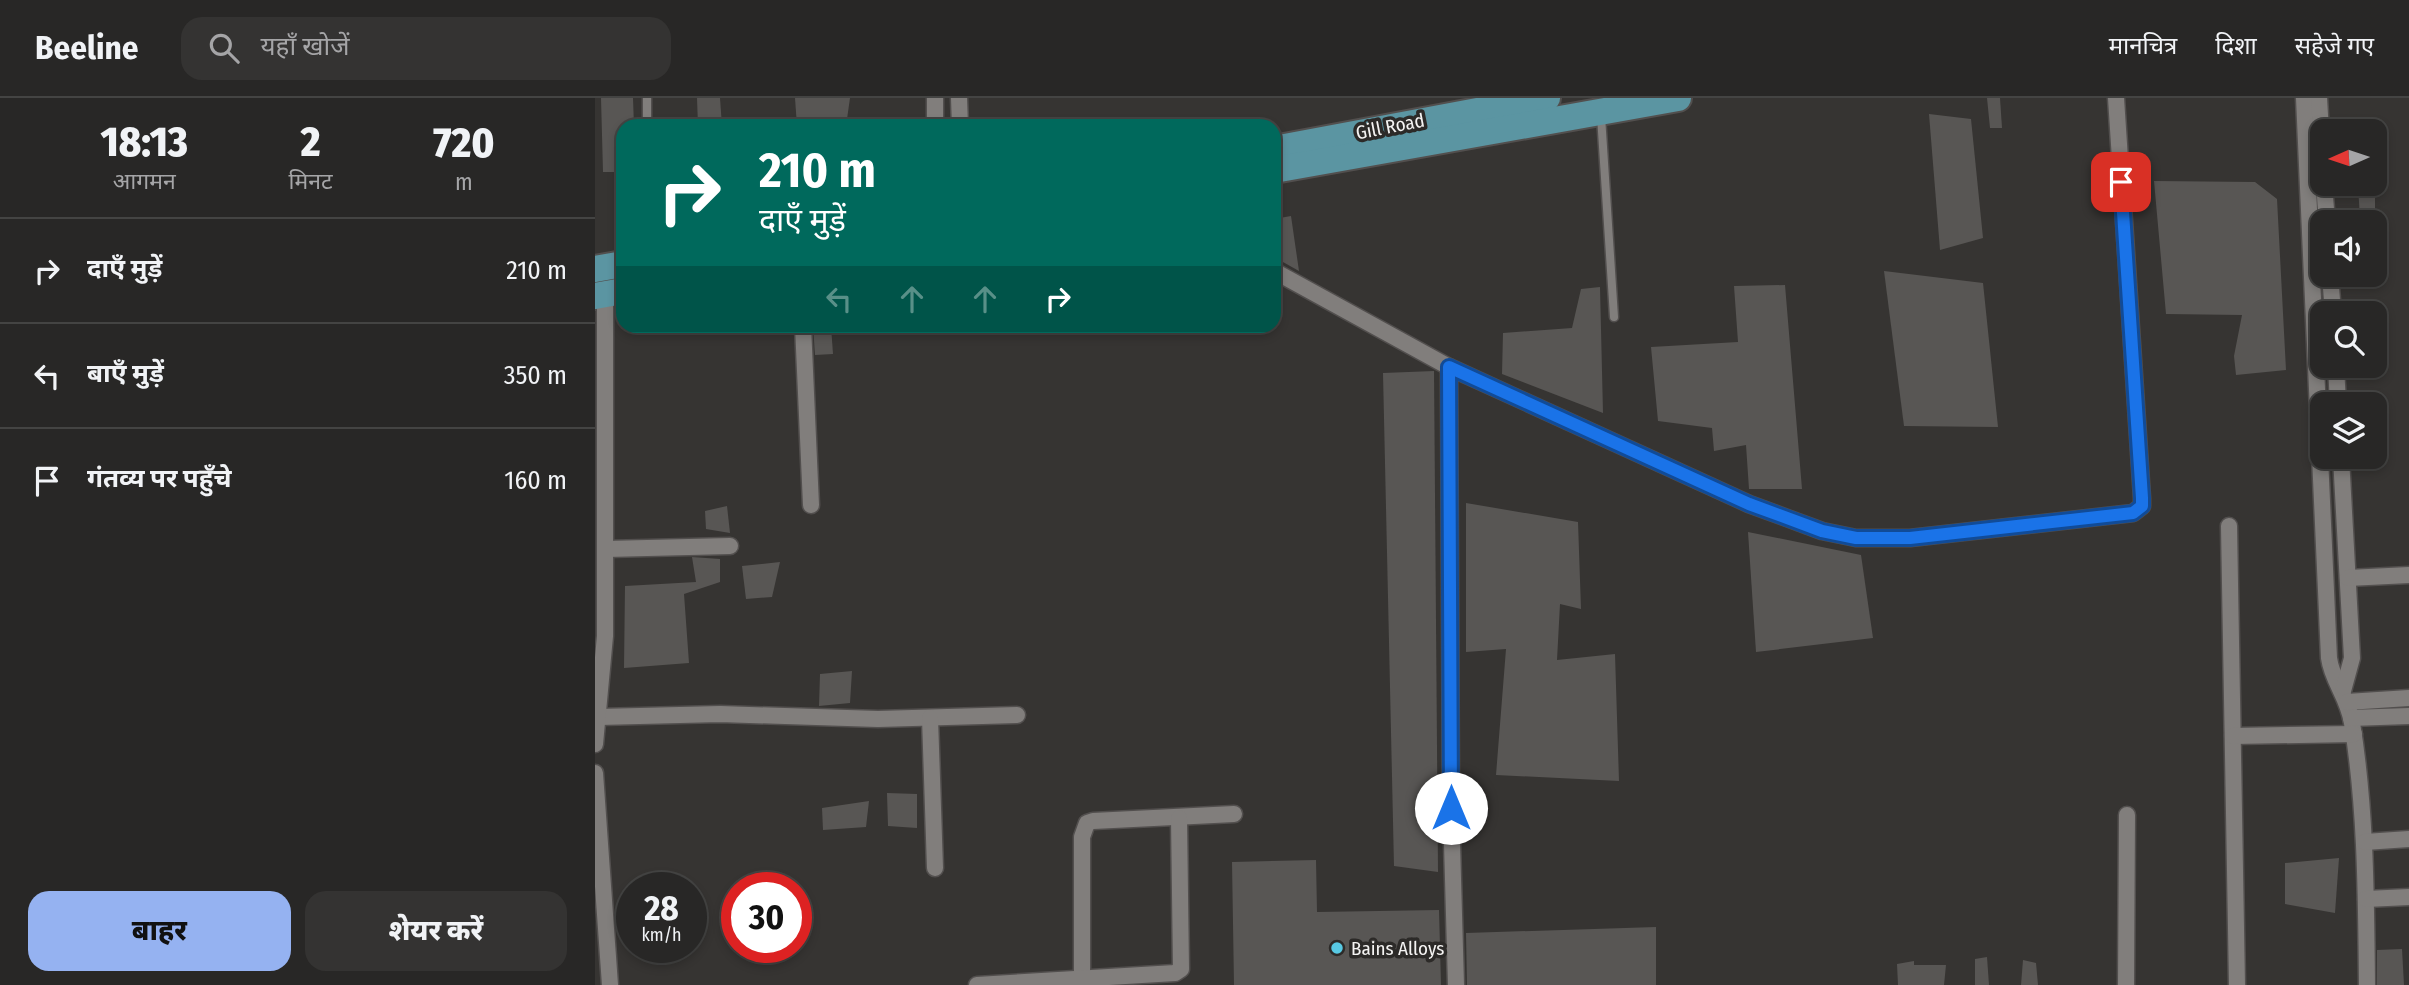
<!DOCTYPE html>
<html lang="hi">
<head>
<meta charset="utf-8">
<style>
	:root { --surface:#282726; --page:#343332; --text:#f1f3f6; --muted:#a5a5a7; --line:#444443; --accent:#95b2f1 }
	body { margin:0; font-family:"Fira Sans Condensed","Noto Sans Devanagari",sans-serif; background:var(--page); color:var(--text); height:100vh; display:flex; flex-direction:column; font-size:26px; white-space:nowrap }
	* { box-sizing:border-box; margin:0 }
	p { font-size:23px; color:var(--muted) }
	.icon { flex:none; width:38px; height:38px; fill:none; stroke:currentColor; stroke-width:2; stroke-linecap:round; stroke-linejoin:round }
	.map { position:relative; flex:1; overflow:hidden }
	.side { display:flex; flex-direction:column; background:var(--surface); width:595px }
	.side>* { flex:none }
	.hud { position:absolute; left:21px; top:21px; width:665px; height:214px; border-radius:21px; box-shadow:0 4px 10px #0003,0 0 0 2px var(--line); background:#00695c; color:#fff; overflow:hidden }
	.needle { width:46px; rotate:267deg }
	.fabs { position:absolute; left:1715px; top:21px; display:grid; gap:14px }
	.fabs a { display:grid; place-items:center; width:77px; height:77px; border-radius:14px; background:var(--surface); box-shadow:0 4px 10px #0003,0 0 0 2px var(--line); font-size:35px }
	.speed { position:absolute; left:21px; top:774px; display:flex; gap:14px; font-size:35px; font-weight:700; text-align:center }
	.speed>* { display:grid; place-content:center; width:91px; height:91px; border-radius:50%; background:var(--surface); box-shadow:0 4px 10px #0003,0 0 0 2px var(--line); line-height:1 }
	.speed small { font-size:18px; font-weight:400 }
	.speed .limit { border:10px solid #d22; background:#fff; color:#111 }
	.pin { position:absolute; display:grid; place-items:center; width:60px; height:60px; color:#fff; margin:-30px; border-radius:14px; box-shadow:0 4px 10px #0006 }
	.me { position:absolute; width:77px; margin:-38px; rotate:0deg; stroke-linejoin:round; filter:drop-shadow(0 0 5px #0008) }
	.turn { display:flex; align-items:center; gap:24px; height:147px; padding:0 28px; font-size:32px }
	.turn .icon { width:91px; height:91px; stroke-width:2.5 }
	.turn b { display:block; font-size:49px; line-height:60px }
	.lanes { display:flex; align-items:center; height:66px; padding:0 28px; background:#0003; justify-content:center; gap:35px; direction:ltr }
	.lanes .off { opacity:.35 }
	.eta { display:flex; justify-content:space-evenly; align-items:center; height:119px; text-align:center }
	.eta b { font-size:42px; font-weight:800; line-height:49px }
	.button { display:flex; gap:14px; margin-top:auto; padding:14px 28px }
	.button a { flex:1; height:80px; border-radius:21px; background:var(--accent); color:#111; font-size:28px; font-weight:800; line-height:80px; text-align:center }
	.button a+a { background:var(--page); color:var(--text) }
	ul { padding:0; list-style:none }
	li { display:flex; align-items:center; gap:21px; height:105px; padding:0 28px; border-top:2px solid var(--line) }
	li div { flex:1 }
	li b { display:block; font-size:26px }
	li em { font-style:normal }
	header { display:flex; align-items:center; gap:42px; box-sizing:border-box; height:98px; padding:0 35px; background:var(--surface); border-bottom:2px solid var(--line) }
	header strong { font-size:33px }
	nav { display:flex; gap:38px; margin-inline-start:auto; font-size:24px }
	.search { width:490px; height:63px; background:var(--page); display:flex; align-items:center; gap:18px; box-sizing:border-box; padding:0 24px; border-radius:21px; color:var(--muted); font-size:26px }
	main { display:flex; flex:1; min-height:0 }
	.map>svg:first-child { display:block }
	.building { fill:#585654 }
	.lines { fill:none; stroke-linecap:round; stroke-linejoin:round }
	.service-casing { stroke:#524f4e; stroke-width:11 }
	.minor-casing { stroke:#524f4e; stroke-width:19 }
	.primary-casing { stroke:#524f4e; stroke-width:30 }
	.service { stroke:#817e7c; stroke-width:8 }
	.minor { stroke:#817e7c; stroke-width:16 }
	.primary { stroke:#5b95a2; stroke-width:26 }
	.route-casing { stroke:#114b97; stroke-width:18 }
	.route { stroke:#1a73e8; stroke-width:12 }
	.poi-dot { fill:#58c9e3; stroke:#2c2a28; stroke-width:2.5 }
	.labels { text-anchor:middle; stroke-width:7; stroke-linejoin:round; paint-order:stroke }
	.street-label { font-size:19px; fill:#f5f4f3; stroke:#2c2a28 }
	.poi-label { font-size:19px; fill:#f5f4f3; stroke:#2c2a28; text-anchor:start }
</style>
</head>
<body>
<header>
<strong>Beeline</strong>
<div class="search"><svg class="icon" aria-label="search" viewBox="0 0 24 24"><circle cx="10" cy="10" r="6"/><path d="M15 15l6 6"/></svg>यहाँ खोजें</div>
<nav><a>मानचित्र</a><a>दिशा</a><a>सहेजे गए</a></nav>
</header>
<main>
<section class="side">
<div class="eta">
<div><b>18:13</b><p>आगमन</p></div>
<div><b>2</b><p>मिनट</p></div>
<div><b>720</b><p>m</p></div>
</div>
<ul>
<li><svg class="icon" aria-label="right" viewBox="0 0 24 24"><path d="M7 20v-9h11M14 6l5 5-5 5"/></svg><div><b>दाएँ मुड़ें</b></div><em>210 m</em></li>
<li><svg class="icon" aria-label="left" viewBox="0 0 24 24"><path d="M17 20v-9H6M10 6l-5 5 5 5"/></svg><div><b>बाएँ मुड़ें</b></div><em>350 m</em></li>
<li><svg class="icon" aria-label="arrive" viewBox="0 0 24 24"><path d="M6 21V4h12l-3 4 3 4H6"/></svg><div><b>गंतव्य पर पहुँचे</b></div><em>160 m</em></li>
</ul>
<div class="button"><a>बाहर</a><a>शेयर करें</a></div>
</section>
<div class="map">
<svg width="1814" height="887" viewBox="0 0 1814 887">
	<rect width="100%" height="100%" fill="#363432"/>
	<g class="building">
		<path d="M 6,0 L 38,0 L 39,28 L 28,28 L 28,74 L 8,74 Z"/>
		<path d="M 102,0 L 125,0 L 127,28 L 103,28 Z"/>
		<path d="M 200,0 L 255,0 L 251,28 L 202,28 Z"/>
		<path d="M 1392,0 L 1405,0 L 1407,30 L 1395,30 Z"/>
		<path d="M 1334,16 L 1376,21 L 1388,140 L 1345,152 Z"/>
		<path d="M 1559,83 L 1660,84 L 1682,101 L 1691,272 L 1641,277 L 1639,258 L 1647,217 L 1571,216 Z"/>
		<path d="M 1763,86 L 1780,86 L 1780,120 L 1765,122 Z"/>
		<path d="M 696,118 L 704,173 L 679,159 L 679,121 Z"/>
		<path d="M 1289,173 L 1388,185 L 1403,329 L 1309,328 Z"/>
		<path d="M 1190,187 L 1207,391 L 1154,391 L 1151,347 L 1119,353 L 1117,330 L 1063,323 L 1056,249 L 1143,244 L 1139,188 Z"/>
		<path d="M 1005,189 L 1008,315 L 907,276 L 908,235 L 977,230 L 986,191 Z"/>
		<path d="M 218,228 L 236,228 L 238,256 L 220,257 Z"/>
		<path d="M 839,273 L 843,774 L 799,768 L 788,275 Z"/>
		<path d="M 871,405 L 983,424 L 986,511 L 965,506 L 962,562 L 1020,556 L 1024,683 L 901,677 L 911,551 L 871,554 Z"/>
		<path d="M 132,408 L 135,435 L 111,431 L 110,413 Z"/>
		<path d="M 1153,434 L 1266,457 L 1278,540 L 1161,554 Z"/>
		<path d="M 97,459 L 125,461 L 125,484 L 89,496 L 94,565 L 29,570 L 30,488 L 101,484 Z"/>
		<path d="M 185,464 L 177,499 L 151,501 L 147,468 Z"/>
		<path d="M 257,573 L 255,605 L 224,608 L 225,576 Z"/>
		<path d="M 292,695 L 322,696 L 322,730 L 293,728 Z"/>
		<path d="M 274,703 L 271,729 L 228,732 L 227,710 Z"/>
		<path d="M 1744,760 L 1740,815 L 1690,806 L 1690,765 Z"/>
		<path d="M 721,762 L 722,814 L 844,812 L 846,887 L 639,887 L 637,764 Z"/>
		<path d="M 1061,829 L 1061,887 L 872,887 L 871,835 Z"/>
		<path d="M 1807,851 L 1809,887 L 1782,887 L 1782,852 Z"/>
		<path d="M 1392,859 L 1394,887 L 1380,887 L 1380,861 Z"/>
		<path d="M 1428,862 L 1441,865 L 1443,887 L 1426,887 Z"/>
		<path d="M 1319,863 L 1319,867 L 1351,867 L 1349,887 L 1303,887 L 1302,866 Z"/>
	</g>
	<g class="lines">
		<defs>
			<g id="service">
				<path d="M 52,0 L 52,28"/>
				<path d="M 1006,18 L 1019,219"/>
			</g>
			<g id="minor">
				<path d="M 340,0 L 340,28"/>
				<path d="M 364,0 L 365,28"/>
				<path d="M 1709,0 L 1734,560 C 1737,583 1753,599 1757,625 C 1771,711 1771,799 1772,887"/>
				<path d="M 1724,0 L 1727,52"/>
				<path d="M 1780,37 L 1781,37"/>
				<path d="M 1729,86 L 1732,124"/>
				<path d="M 679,173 L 854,269"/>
				<path d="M 1735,177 L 1738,215"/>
				<path d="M 208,228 L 216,407"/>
				<path d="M 1741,268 L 1743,306"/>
				<path d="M 1746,359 L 1757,560 L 1748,593"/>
				<path d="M 1634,428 L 1642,887"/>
				<path d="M 11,451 L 135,448"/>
				<path d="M 1753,480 L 1814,477"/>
				<path d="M 1752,604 L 1814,600"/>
				<path d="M 4,619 L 125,616 L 283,621 L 422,617"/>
				<path d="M 335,620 L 340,770"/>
				<path d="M 1756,620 L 1814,618"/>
				<path d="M 1638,638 L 1759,636"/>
				<path d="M 0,646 L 10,538 L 10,196"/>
				<path d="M 0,675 L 15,887"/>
				<path d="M 1770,744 L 1814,741"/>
				<path d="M 1771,801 L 1814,799"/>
				<path d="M 487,880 L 487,739 L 492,725 L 498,723 L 639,716"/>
				<path d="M 382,887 L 580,875 L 586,871 L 584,720"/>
				<path d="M 861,887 L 856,710 L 854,269 L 1154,406 L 1227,433 L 1261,440 L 1315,440 L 1538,415 L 1547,408 L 1547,400 L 1521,0"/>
				<path d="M 1531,887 L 1532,717"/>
			</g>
			<g id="primary">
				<path d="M 679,51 L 952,0"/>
				<path d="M 679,72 L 1083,0"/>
				<path d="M 0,171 L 28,166"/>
				<path d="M 0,198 L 28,193"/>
			</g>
		</defs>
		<use href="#service" class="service-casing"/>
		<use href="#minor" class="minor-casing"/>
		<use href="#primary" class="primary-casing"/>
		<use href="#service" class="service"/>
		<use href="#minor" class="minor"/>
		<use href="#primary" class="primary"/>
	</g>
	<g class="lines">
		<defs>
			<path id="route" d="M 856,710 L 854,269 L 1154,406 L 1227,433 L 1261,440 L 1315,440 L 1538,415 L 1547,408 L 1547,400 L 1526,84"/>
		</defs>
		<use href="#route" class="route-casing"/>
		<use href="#route" class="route"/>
	</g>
	<circle class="poi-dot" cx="742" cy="850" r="7"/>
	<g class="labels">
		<g class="street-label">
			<text transform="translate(795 28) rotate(-11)" y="7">Gill Road</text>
		</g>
		<g class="poi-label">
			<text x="756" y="857">Bains Alloys</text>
		</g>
	</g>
</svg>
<div class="fabs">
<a><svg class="needle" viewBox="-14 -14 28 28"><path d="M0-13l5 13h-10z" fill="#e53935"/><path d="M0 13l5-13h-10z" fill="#a5a5a7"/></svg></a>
<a><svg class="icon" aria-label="sound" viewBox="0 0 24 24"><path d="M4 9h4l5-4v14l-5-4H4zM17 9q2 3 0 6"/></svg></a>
<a><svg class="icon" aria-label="search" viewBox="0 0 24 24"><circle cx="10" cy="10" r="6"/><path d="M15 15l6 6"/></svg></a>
<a><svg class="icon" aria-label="layers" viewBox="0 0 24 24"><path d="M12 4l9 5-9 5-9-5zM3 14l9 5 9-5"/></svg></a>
</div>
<div class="speed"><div>28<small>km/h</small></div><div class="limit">30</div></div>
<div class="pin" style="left:1526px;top:84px;background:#d93025"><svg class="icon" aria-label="arrive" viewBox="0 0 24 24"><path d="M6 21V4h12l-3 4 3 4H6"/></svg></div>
<svg class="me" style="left:856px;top:710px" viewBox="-20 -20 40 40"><circle r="19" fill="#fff"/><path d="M0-13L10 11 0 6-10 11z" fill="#1a73e8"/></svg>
<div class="hud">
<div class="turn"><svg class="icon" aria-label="right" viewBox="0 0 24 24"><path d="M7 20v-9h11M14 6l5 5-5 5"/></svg><div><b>210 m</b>दाएँ मुड़ें</div></div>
<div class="lanes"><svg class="icon off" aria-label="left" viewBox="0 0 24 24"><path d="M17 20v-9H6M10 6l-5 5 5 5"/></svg><svg class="icon off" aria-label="ahead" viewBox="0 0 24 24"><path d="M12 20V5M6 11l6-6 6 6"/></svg><svg class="icon off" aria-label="ahead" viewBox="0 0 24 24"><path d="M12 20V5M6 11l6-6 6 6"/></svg><svg class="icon" aria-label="right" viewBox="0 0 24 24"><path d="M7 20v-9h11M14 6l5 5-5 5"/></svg></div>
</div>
</div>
</main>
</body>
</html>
